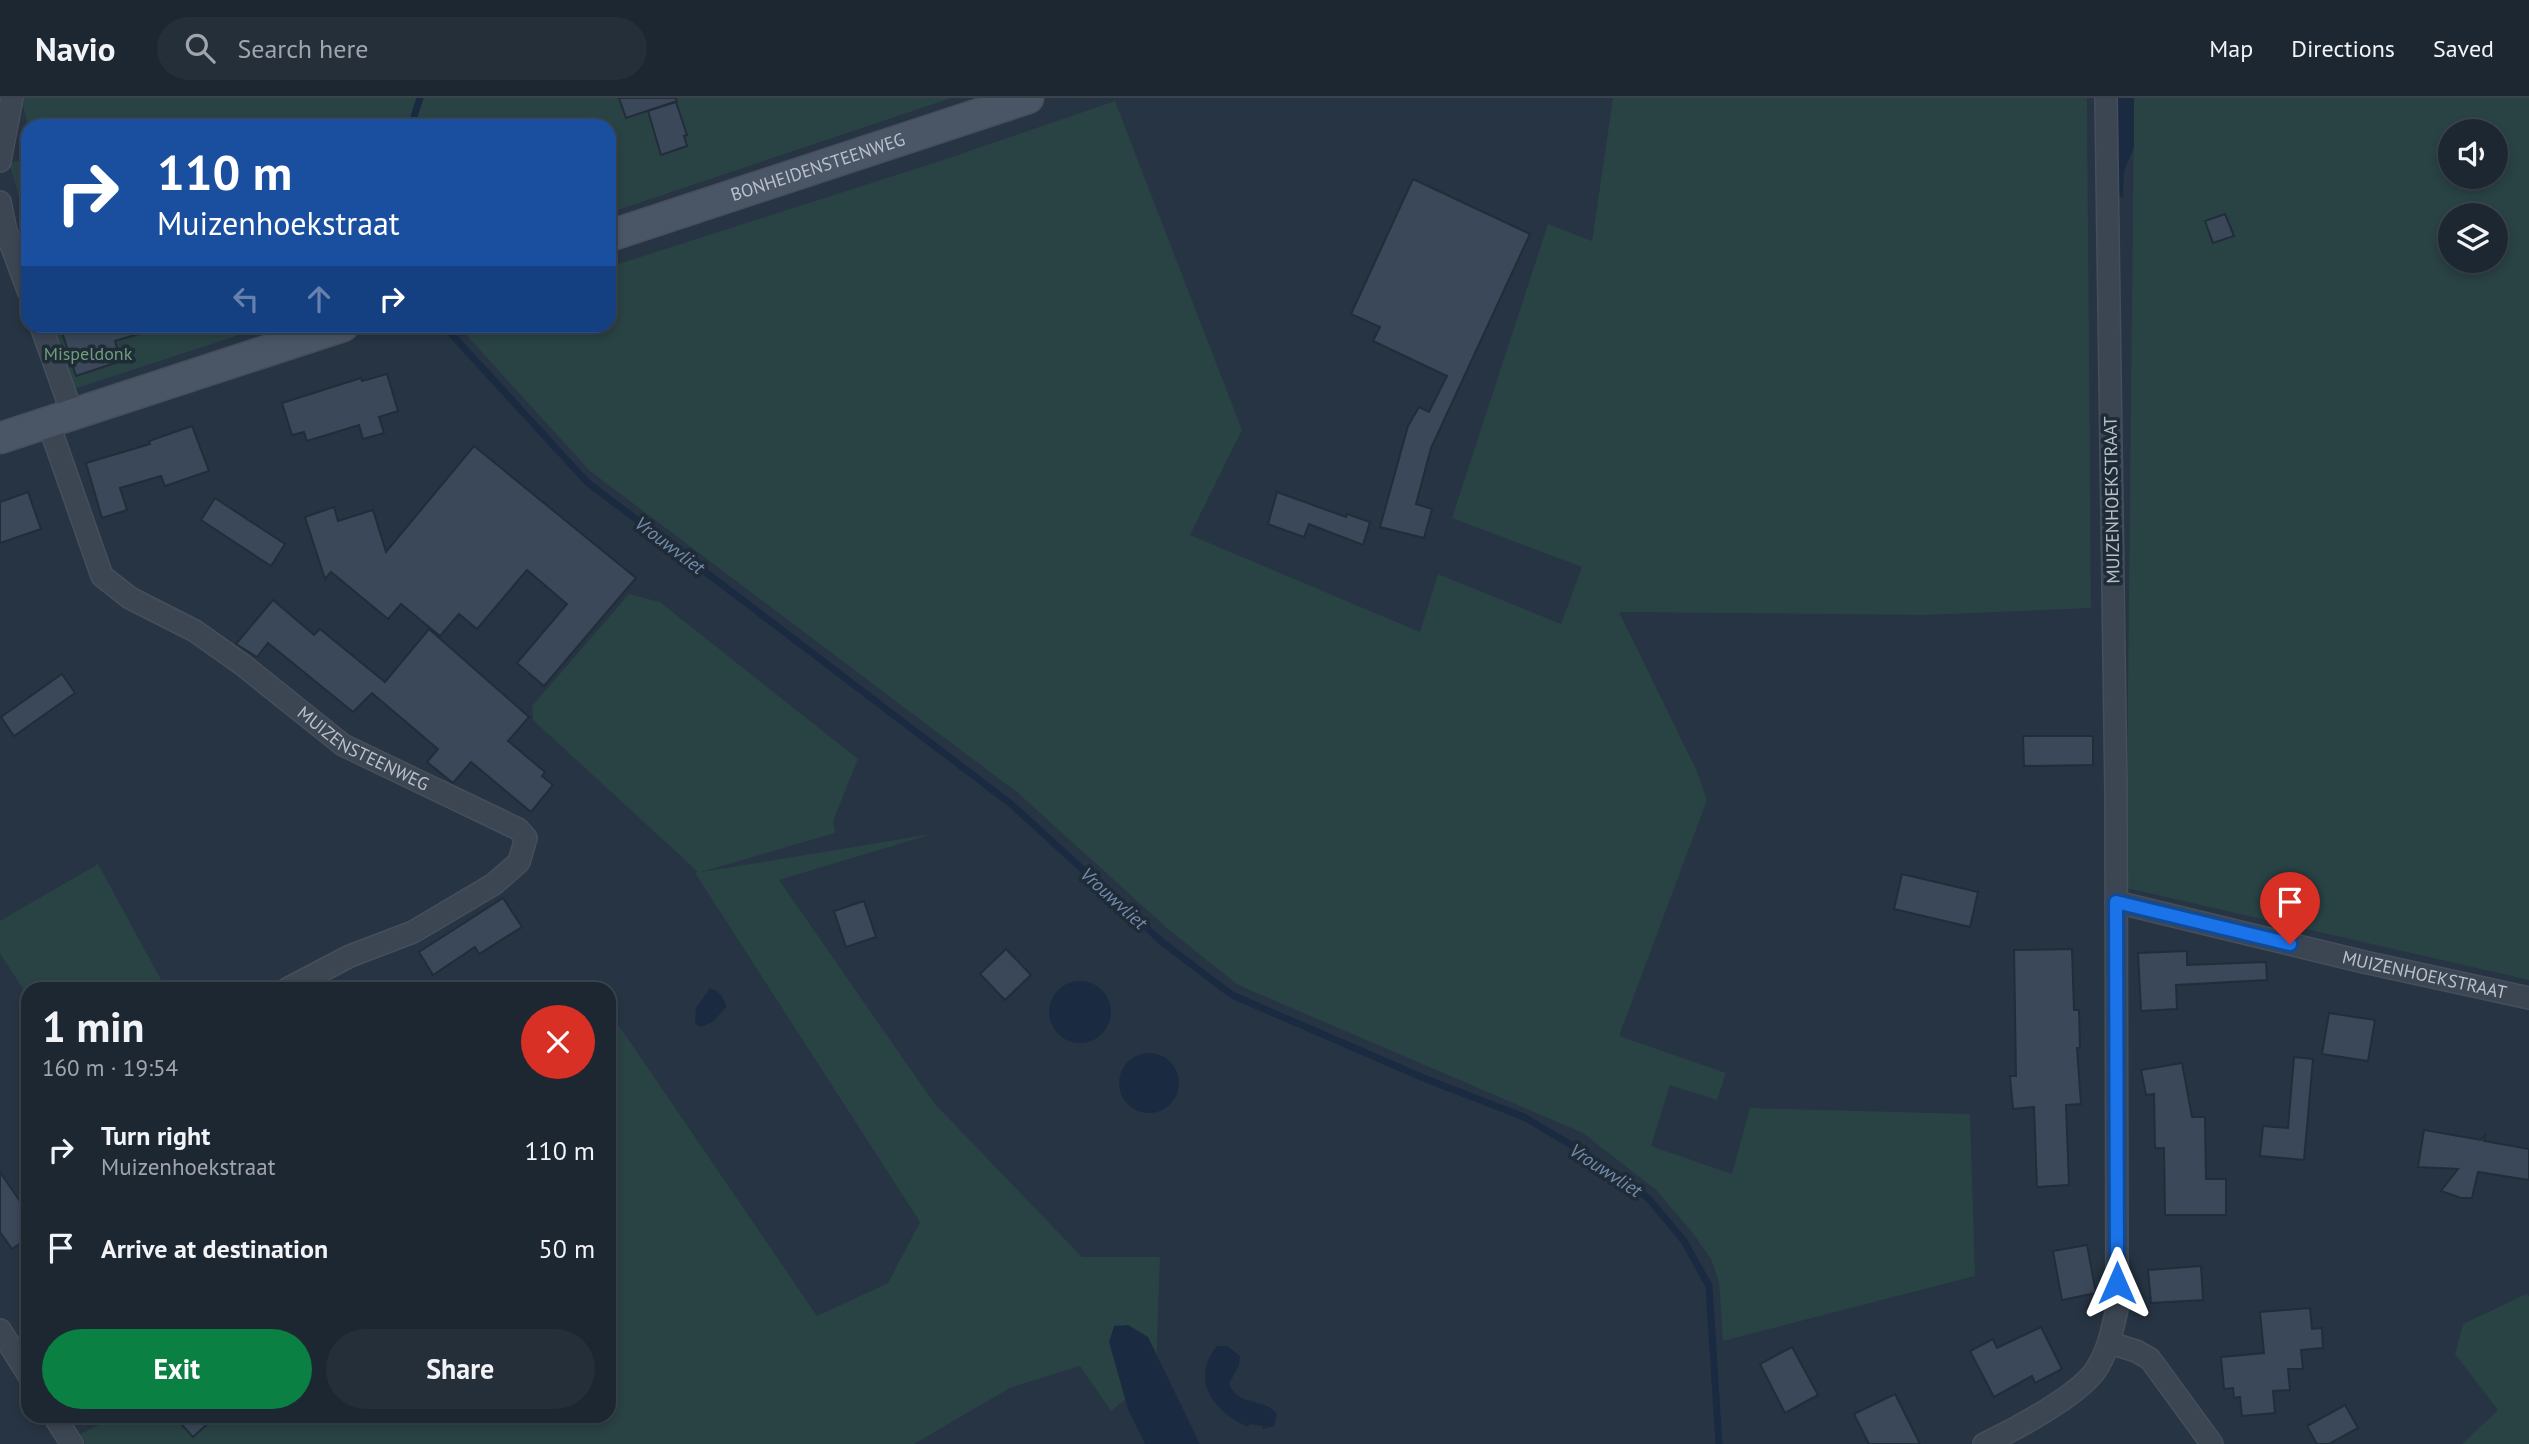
<!DOCTYPE html>
<html lang="en">
<head>
<meta charset="utf-8">
<style>
	:root { --surface:#1d2732; --page:#252f3a; --text:#f1f3f6; --muted:#a0a5ac; --line:#3b444d; --accent:#0b8043 }
	body { margin:0; font-family:"PT Sans",sans-serif; background:var(--page); color:var(--text); height:100vh; display:flex; flex-direction:column; font-size:26px; white-space:nowrap }
	* { box-sizing:border-box; margin:0 }
	p { font-size:23px; color:var(--muted) }
	.icon { flex:none; width:38px; height:38px; fill:none; stroke:currentColor; stroke-width:2; stroke-linecap:round; stroke-linejoin:round }
	.map { position:relative; flex:1; overflow:hidden }
	.panel { position:absolute; left:21px; top:884px; width:595px; height:441px; display:flex; flex-direction:column; background:var(--surface); border-radius:21px; box-shadow:0 4px 10px #0003,0 0 0 2px var(--line) }
	.panel>* { flex:none }
	.banner { position:absolute; left:21px; top:21px; width:595px; height:214px; border-radius:21px; box-shadow:0 4px 10px #0003,0 0 0 2px var(--line); background:#1a4fa0; color:#fff; overflow:hidden }
	.controls { position:absolute; left:2438px; top:21px; display:grid; gap:14px }
	.controls a { display:grid; place-items:center; width:70px; height:70px; border-radius:50%; background:var(--surface); box-shadow:0 4px 10px #0003,0 0 0 2px var(--line); font-size:35px }
	.pin { position:absolute; display:grid; place-items:center; width:60px; height:60px; color:#fff; margin:-72px -30px; border-radius:50% 50% 50% 0; rotate:-45deg; box-shadow:0 0 7px #0007 }
	.pin .icon { rotate:45deg }
	.me { position:absolute; width:77px; margin:-38px; rotate:0deg; stroke-linejoin:round; filter:drop-shadow(0 0 5px #0008) }
	.turn { display:flex; align-items:center; gap:24px; height:147px; padding:0 21px; font-size:32px }
	.turn .icon { width:91px; height:91px; stroke-width:2.5 }
	.turn b { display:block; font-size:49px; line-height:60px }
	.lanes { display:flex; align-items:center; height:66px; padding:0 21px; background:#0003; justify-content:center; gap:35px; direction:ltr }
	.lanes .off { opacity:.35 }
	.round { display:grid; place-items:center; flex:none; width:74px; height:74px; border-radius:37px; background:var(--page) }
	.overview { display:flex; align-items:center; justify-content:space-between; height:119px; padding:0 21px }
	h1 { font-size:42px; font-weight:600; line-height:52px }
	.button { display:flex; gap:14px; margin-top:auto; padding:14px 21px }
	.button a { flex:1; height:80px; border-radius:42px; background:var(--accent); color:#fff; font-size:28px; font-weight:600; line-height:80px; text-align:center }
	.button a+a { background:var(--page); color:var(--text) }
	ul { padding:0; list-style:none }
	li { display:flex; align-items:center; gap:21px; height:98px; padding:0 21px }
	li div { flex:1 }
	li b { display:block; font-size:26px }
	li em { font-style:normal }
	header { display:flex; align-items:center; gap:42px; box-sizing:border-box; height:98px; padding:0 35px; background:var(--surface); border-bottom:2px solid var(--line) }
	header strong { font-size:33px }
	nav { display:flex; gap:38px; margin-inline-start:auto; font-size:24px }
	.search { width:490px; height:63px; background:var(--page); display:flex; align-items:center; gap:18px; box-sizing:border-box; padding:0 24px; border-radius:38px; color:var(--muted); font-size:26px }
	.map>svg:first-child { display:block }
	.green { fill:#294244; fill-rule:evenodd }
	.water { fill:#1a2b41 }
	.lines { fill:none; stroke-linecap:round; stroke-linejoin:round }
	.stream { stroke:#1a2b41; stroke-width:7 }
	.building { fill:#3a4859; stroke:#222d3a; stroke-width:2 }
	.street-casing { stroke:#454f5c; stroke-width:24 }
	.secondary-casing { stroke:#454f5c; stroke-width:33 }
	.street { stroke:#3c4653; stroke-width:21 }
	.secondary { stroke:#4a5565; stroke-width:30 }
	.route-casing { stroke:#114b97; stroke-width:18 }
	.route { stroke:#1a73e8; stroke-width:12 }
	.labels { text-anchor:middle; stroke-width:7; stroke-linejoin:round; paint-order:stroke }
	.street-label { font-size:18px; fill:#b9c1cc; stroke:#202b38 }
	.park-label { font-size:18px; fill:#709d79; stroke:#202b38 }
	.water-label { font-size:19px; font-style:italic; fill:#738caa; stroke:#202b38 }
</style>
</head>
<body>
<header>
<strong>Navio</strong>
<div class="search"><svg class="icon" aria-label="search" viewBox="0 0 24 24"><circle cx="10" cy="10" r="6"/><path d="M15 15l6 6"/></svg>Search here</div>
<nav><a>Map</a><a>Directions</a><a>Saved</a></nav>
</header>
<div class="map">
<svg width="2529" height="1346" viewBox="0 0 2529 1346">
	<rect width="100%" height="100%" fill="#273443"/>
	<g class="green">
		<path d="M 24,0 L 951,0 L 609,115 L 609,28 L 28,28 L 23,7 Z"/>
		<path d="M 1613,0 L 2087,0 L 2091,510 L 1924,517 L 1619,514 L 1696,671 L 1707,702 L 1619,938 L 1726,975 L 1717,1002 L 1670,987 L 1651,1048 L 1732,1076 L 1750,1010 L 1970,1016 L 1975,1178 L 1723,1243 L 1719,1184 L 1711,1161 L 1692,1134 L 1656,1092 L 1583,1035 L 1238,887 L 1169,832 L 1018,695 L 590,373 L 458,228 L 609,228 L 609,169 L 943,62 L 1115,3 L 1242,332 L 1190,437 L 1420,534 L 1438,476 L 1561,526 L 1582,469 L 1452,420 L 1548,126 L 1592,143 Z"/>
		<path d="M 2134,0 L 2529,0 L 2529,882 L 2126,790 ZM 2450,33 L 2496,33 L 2496,79 L 2450,79 ZM 2450,117 L 2496,117 L 2496,163 L 2450,163 Z"/>
		<path d="M 28,60 L 28,130 L 9,65 Z"/>
		<path d="M 47,228 L 267,228 L 71,292 Z"/>
		<path d="M 629,496 L 660,504 L 858,661 L 833,723 L 835,735 L 701,774 L 932,736 L 779,782 L 934,1005 L 1082,1159 L 1160,1159 L 1156,1277 L 1111,1313 L 1080,1268 L 1010,1290 L 914,1346 L 85,1346 L 79,1337 L 116,1318 L 609,1318 L 609,913 L 817,1218 L 888,1185 L 920,1124 L 695,775 L 698,774 L 533,622 L 532,608 Z"/>
		<path d="M 98,766 L 166,891 L 28,891 L 28,899 L 0,855 L 0,823 Z"/>
		<path d="M 2526,1196 L 2529,1198 L 2529,1346 L 2462,1346 L 2498,1312 L 2455,1256 L 2463,1226 Z"/>
	</g>
	<g class="water">
		<path d="M 2112,0 L 2134,0 L 2134,49 L 2124,73 L 2123,99 L 2114,99 Z"/>
		<circle cx="1080" cy="914" r="31"/>
		<path d="M 710,890 C 720,894 724,899 726,909 L 714,923 L 701,929 L 695,926 L 696,910 Z"/>
		<circle cx="1149" cy="985" r="30"/>
		<path d="M 1128,1227 L 1148,1239 L 1200,1346 L 1145,1346 L 1128,1311 L 1109,1244 L 1114,1228 Z"/>
		<path d="M 1217,1248 L 1227,1248 L 1240,1258 L 1239,1267 L 1229,1286 C 1241,1311 1263,1298 1277,1316 L 1274,1328 L 1263,1331 L 1263,1328 L 1249,1326 L 1248,1329 C 1214,1314 1189,1282 1217,1248 Z"/>
	</g>
	<g class="lines">
		<g class="stream">
			<path d="M 411,28 L 420,0"/>
			<path d="M 444,228 L 587,384 L 1011,706 L 1162,844 L 1232,897 L 1426,981 L 1524,1019 L 1578,1051 L 1648,1100 L 1684,1143 L 1709,1188 L 1719,1346"/>
		</g>
	</g>
	<g class="building">
		<path d="M 619,0 L 676,0 L 677,3 L 626,20 Z"/>
		<path d="M 676,4 L 687,37 L 684,38 L 687,48 L 661,57 L 648,13 Z"/>
		<path d="M 1413,81 L 1530,136 L 1431,350 L 1416,406 L 1432,411 L 1424,440 L 1380,429 L 1408,328 L 1419,309 L 1429,314 L 1447,278 L 1373,243 L 1380,229 L 1351,216 Z"/>
		<path d="M 2225,116 L 2234,138 L 2213,145 L 2205,123 Z"/>
		<path d="M 60,228 L 151,228 L 152,232 L 115,243 L 121,263 L 76,278 Z"/>
		<path d="M 387,276 L 398,313 L 379,319 L 384,335 L 363,341 L 359,327 L 307,343 L 304,334 L 292,337 L 282,305 L 361,280 L 362,283 Z"/>
		<path d="M 192,328 L 209,373 L 165,388 L 161,378 L 120,390 L 127,412 L 102,420 L 86,365 L 150,346 L 149,343 Z"/>
		<path d="M 474,348 L 636,480 L 544,588 L 517,565 L 567,506 L 527,472 L 477,531 L 459,516 L 440,538 L 401,506 L 388,521 L 331,474 L 325,481 L 305,419 L 334,409 L 338,423 L 373,412 L 386,454 Z"/>
		<path d="M 28,394 L 41,431 L 0,445 L 0,404 Z"/>
		<path d="M 1277,394 L 1346,419 L 1347,416 L 1370,424 L 1363,447 L 1309,426 L 1304,439 L 1268,426 Z"/>
		<path d="M 215,400 L 285,446 L 271,468 L 201,422 Z"/>
		<path d="M 273,502 L 314,537 L 320,531 L 385,584 L 429,531 L 529,619 L 508,643 L 545,674 L 542,678 L 553,687 L 531,714 L 471,664 L 453,685 L 427,664 L 438,651 L 372,595 L 353,614 L 268,545 L 257,559 L 236,546 Z"/>
		<path d="M 62,576 L 75,595 L 14,638 L 1,619 Z"/>
		<path d="M 2023,638 L 2093,638 L 2093,667 L 2024,668 Z"/>
		<path d="M 1902,776 L 1978,794 L 1970,829 L 1894,811 Z"/>
		<path d="M 503,800 L 522,829 L 479,856 L 475,849 L 433,877 L 419,854 Z"/>
		<path d="M 864,803 L 876,839 L 846,849 L 834,813 Z"/>
		<path d="M 1006,851 L 1031,877 L 1005,902 L 980,876 Z"/>
		<path d="M 2072,851 L 2074,912 L 2079,912 L 2080,950 L 2077,950 L 2081,1006 L 2066,1007 L 2069,1087 L 2037,1089 L 2034,1009 L 2013,1011 L 2010,978 L 2016,978 L 2014,852 Z"/>
		<path d="M 2187,853 L 2187,867 L 2266,864 L 2267,882 L 2176,887 L 2177,911 L 2141,913 L 2138,855 Z"/>
		<path d="M 2329,915 L 2375,922 L 2368,963 L 2322,956 Z"/>
		<path d="M 2294,959 L 2313,961 L 2304,1062 L 2260,1058 L 2263,1028 L 2288,1030 Z"/>
		<path d="M 2182,965 L 2192,1019 L 2205,1019 L 2206,1081 L 2226,1081 L 2226,1117 L 2165,1117 L 2164,1050 L 2155,1050 L 2154,996 L 2146,997 L 2141,972 Z"/>
		<path d="M 2424,1032 L 2481,1042 L 2486,1036 L 2484,1043 L 2529,1051 L 2529,1082 L 2478,1074 L 2472,1100 L 2461,1100 L 2441,1093 L 2458,1071 L 2418,1069 Z"/>
		<path d="M 0,1074 L 28,1115 L 28,1140 L 12,1151 L 0,1134 Z"/>
		<path d="M 2087,1147 L 2096,1195 L 2062,1202 L 2053,1153 Z"/>
		<path d="M 2201,1168 L 2203,1202 L 2151,1205 L 2148,1172 Z"/>
		<path d="M 2310,1210 L 2312,1231 L 2322,1230 L 2323,1250 L 2301,1252 L 2303,1271 L 2288,1271 L 2290,1292 L 2273,1293 L 2275,1315 L 2242,1318 L 2240,1299 L 2234,1300 L 2233,1290 L 2224,1291 L 2221,1259 L 2264,1255 L 2260,1214 Z"/>
		<path d="M 2041,1229 L 2062,1271 L 2035,1285 L 2032,1278 L 1994,1299 L 1970,1253 L 1993,1241 L 1997,1250 Z"/>
		<path d="M 1792,1249 L 1818,1297 L 1785,1315 L 1760,1266 Z"/>
		<path d="M 1895,1296 L 1920,1346 L 1869,1346 L 1854,1316 Z"/>
		<path d="M 2345,1307 L 2358,1330 L 2329,1346 L 2317,1346 L 2307,1328 Z"/>
		<path d="M 174,1318 L 216,1318 L 193,1339 Z"/>
	</g>
	<g class="lines">
		<defs>
			<g id="street">
				<path d="M 0,63 L 12,0"/>
				<path d="M 0,104 L 6,133 L 28,192"/>
				<path d="M 41,228 L 72,315"/>
				<path id="s1" d="M 48,324 L 102,478 L 130,500 L 195,533 L 243,567 L 343,647 L 518,731 L 526,740 L 519,764 L 494,786 L 413,834 L 350,858 L 287,891"/>
				<path id="s2" d="M 2116,804 L 2364,864 L 2529,900"/>
				<path d="M 0,1232 L 28,1276"/>
				<path d="M 2110,1245 L 2136,1253 L 2150,1261 L 2212,1346"/>
				<path d="M 54,1318 L 72,1346"/>
				<path d="M 1984,1346 C 2014,1332 2076,1299 2095,1273 C 2108,1254 2112,1233 2117,1211 L 2116,696 L 2106,0"/>
			</g>
			<g id="secondary">
				<path id="s3" d="M 609,138 L 1028,0"/>
				<path d="M 0,340 L 343,228"/>
			</g>
		</defs>
		<use href="#street" class="street-casing"/>
		<use href="#secondary" class="secondary-casing"/>
		<use href="#street" class="street"/>
		<use href="#secondary" class="secondary"/>
	</g>
	<g class="lines">
		<defs>
			<path id="route" d="M 2117,1185 L 2116,804 L 2290,846"/>
		</defs>
		<use href="#route" class="route-casing"/>
		<use href="#route" class="route"/>
	</g>
	<g class="labels">
		<g class="street-label">
			<text dy="6" stroke="none"><textPath href="#s3" startOffset="220">BONHEIDENSTEENWEG</textPath></text>
			<text transform="translate(2112 402) rotate(-91)" y="6">MUIZENHOEKSTRAAT</text>
			<text dy="6" stroke="none"><textPath href="#s1" startOffset="478">MUIZENSTEENWEG</textPath></text>
			<text dy="6" stroke="none"><textPath href="#s2" startOffset="317">MUIZENHOEKSTRAAT</textPath></text>
		</g>
		<g class="park-label">
			<text x="88" y="262">Mispeldonk</text>
		</g>
		<g class="water-label">
			<text transform="translate(670 447) rotate(37)" y="7">Vrouwvliet</text>
			<text transform="translate(1114 800) rotate(42)" y="7">Vrouwvliet</text>
			<text transform="translate(1606 1072) rotate(33)" y="7">Vrouwvliet</text>
		</g>
	</g>
</svg>
<div class="controls">
<a><svg class="icon" aria-label="sound" viewBox="0 0 24 24"><path d="M4 9h4l5-4v14l-5-4H4zM17 9q2 3 0 6"/></svg></a>
<a><svg class="icon" aria-label="layers" viewBox="0 0 24 24"><path d="M12 4l9 5-9 5-9-5zM3 14l9 5 9-5"/></svg></a>
</div>
<div class="pin" style="left:2290px;top:846px;background:#d93025"><svg class="icon" aria-label="arrive" viewBox="0 0 24 24"><path d="M6 21V4h12l-3 4 3 4H6"/></svg></div>
<svg class="me" style="left:2117px;top:1185px" viewBox="-20 -20 40 40"><path d="M0-17L14 15 0 8-14 15z" fill="#1a73e8" stroke="#fff" stroke-width="4"/></svg>
<div class="banner">
<div class="turn"><svg class="icon" aria-label="right" viewBox="0 0 24 24"><path d="M7 20v-9h11M14 6l5 5-5 5"/></svg><div><b>110 m</b>Muizenhoekstraat</div></div>
<div class="lanes"><svg class="icon off" aria-label="left" viewBox="0 0 24 24"><path d="M17 20v-9H6M10 6l-5 5 5 5"/></svg><svg class="icon off" aria-label="ahead" viewBox="0 0 24 24"><path d="M12 20V5M6 11l6-6 6 6"/></svg><svg class="icon" aria-label="right" viewBox="0 0 24 24"><path d="M7 20v-9h11M14 6l5 5-5 5"/></svg></div>
</div>
<section class="panel">
<div class="overview"><div><h1>1 min</h1><p>160 m · 19:54</p></div><a class="round" style="background:#d93025;color:#fff"><svg class="icon" aria-label="close" viewBox="0 0 24 24"><path d="M6 6l12 12M18 6L6 18"/></svg></a></div>
<ul>
<li><svg class="icon" aria-label="right" viewBox="0 0 24 24"><path d="M7 20v-9h11M14 6l5 5-5 5"/></svg><div><b>Turn right</b><p>Muizenhoekstraat</p></div><em>110 m</em></li>
<li><svg class="icon" aria-label="arrive" viewBox="0 0 24 24"><path d="M6 21V4h12l-3 4 3 4H6"/></svg><div><b>Arrive at destination</b></div><em>50 m</em></li>
</ul>
<div class="button"><a>Exit</a><a>Share</a></div>
</section>
</div>
</body>
</html>
